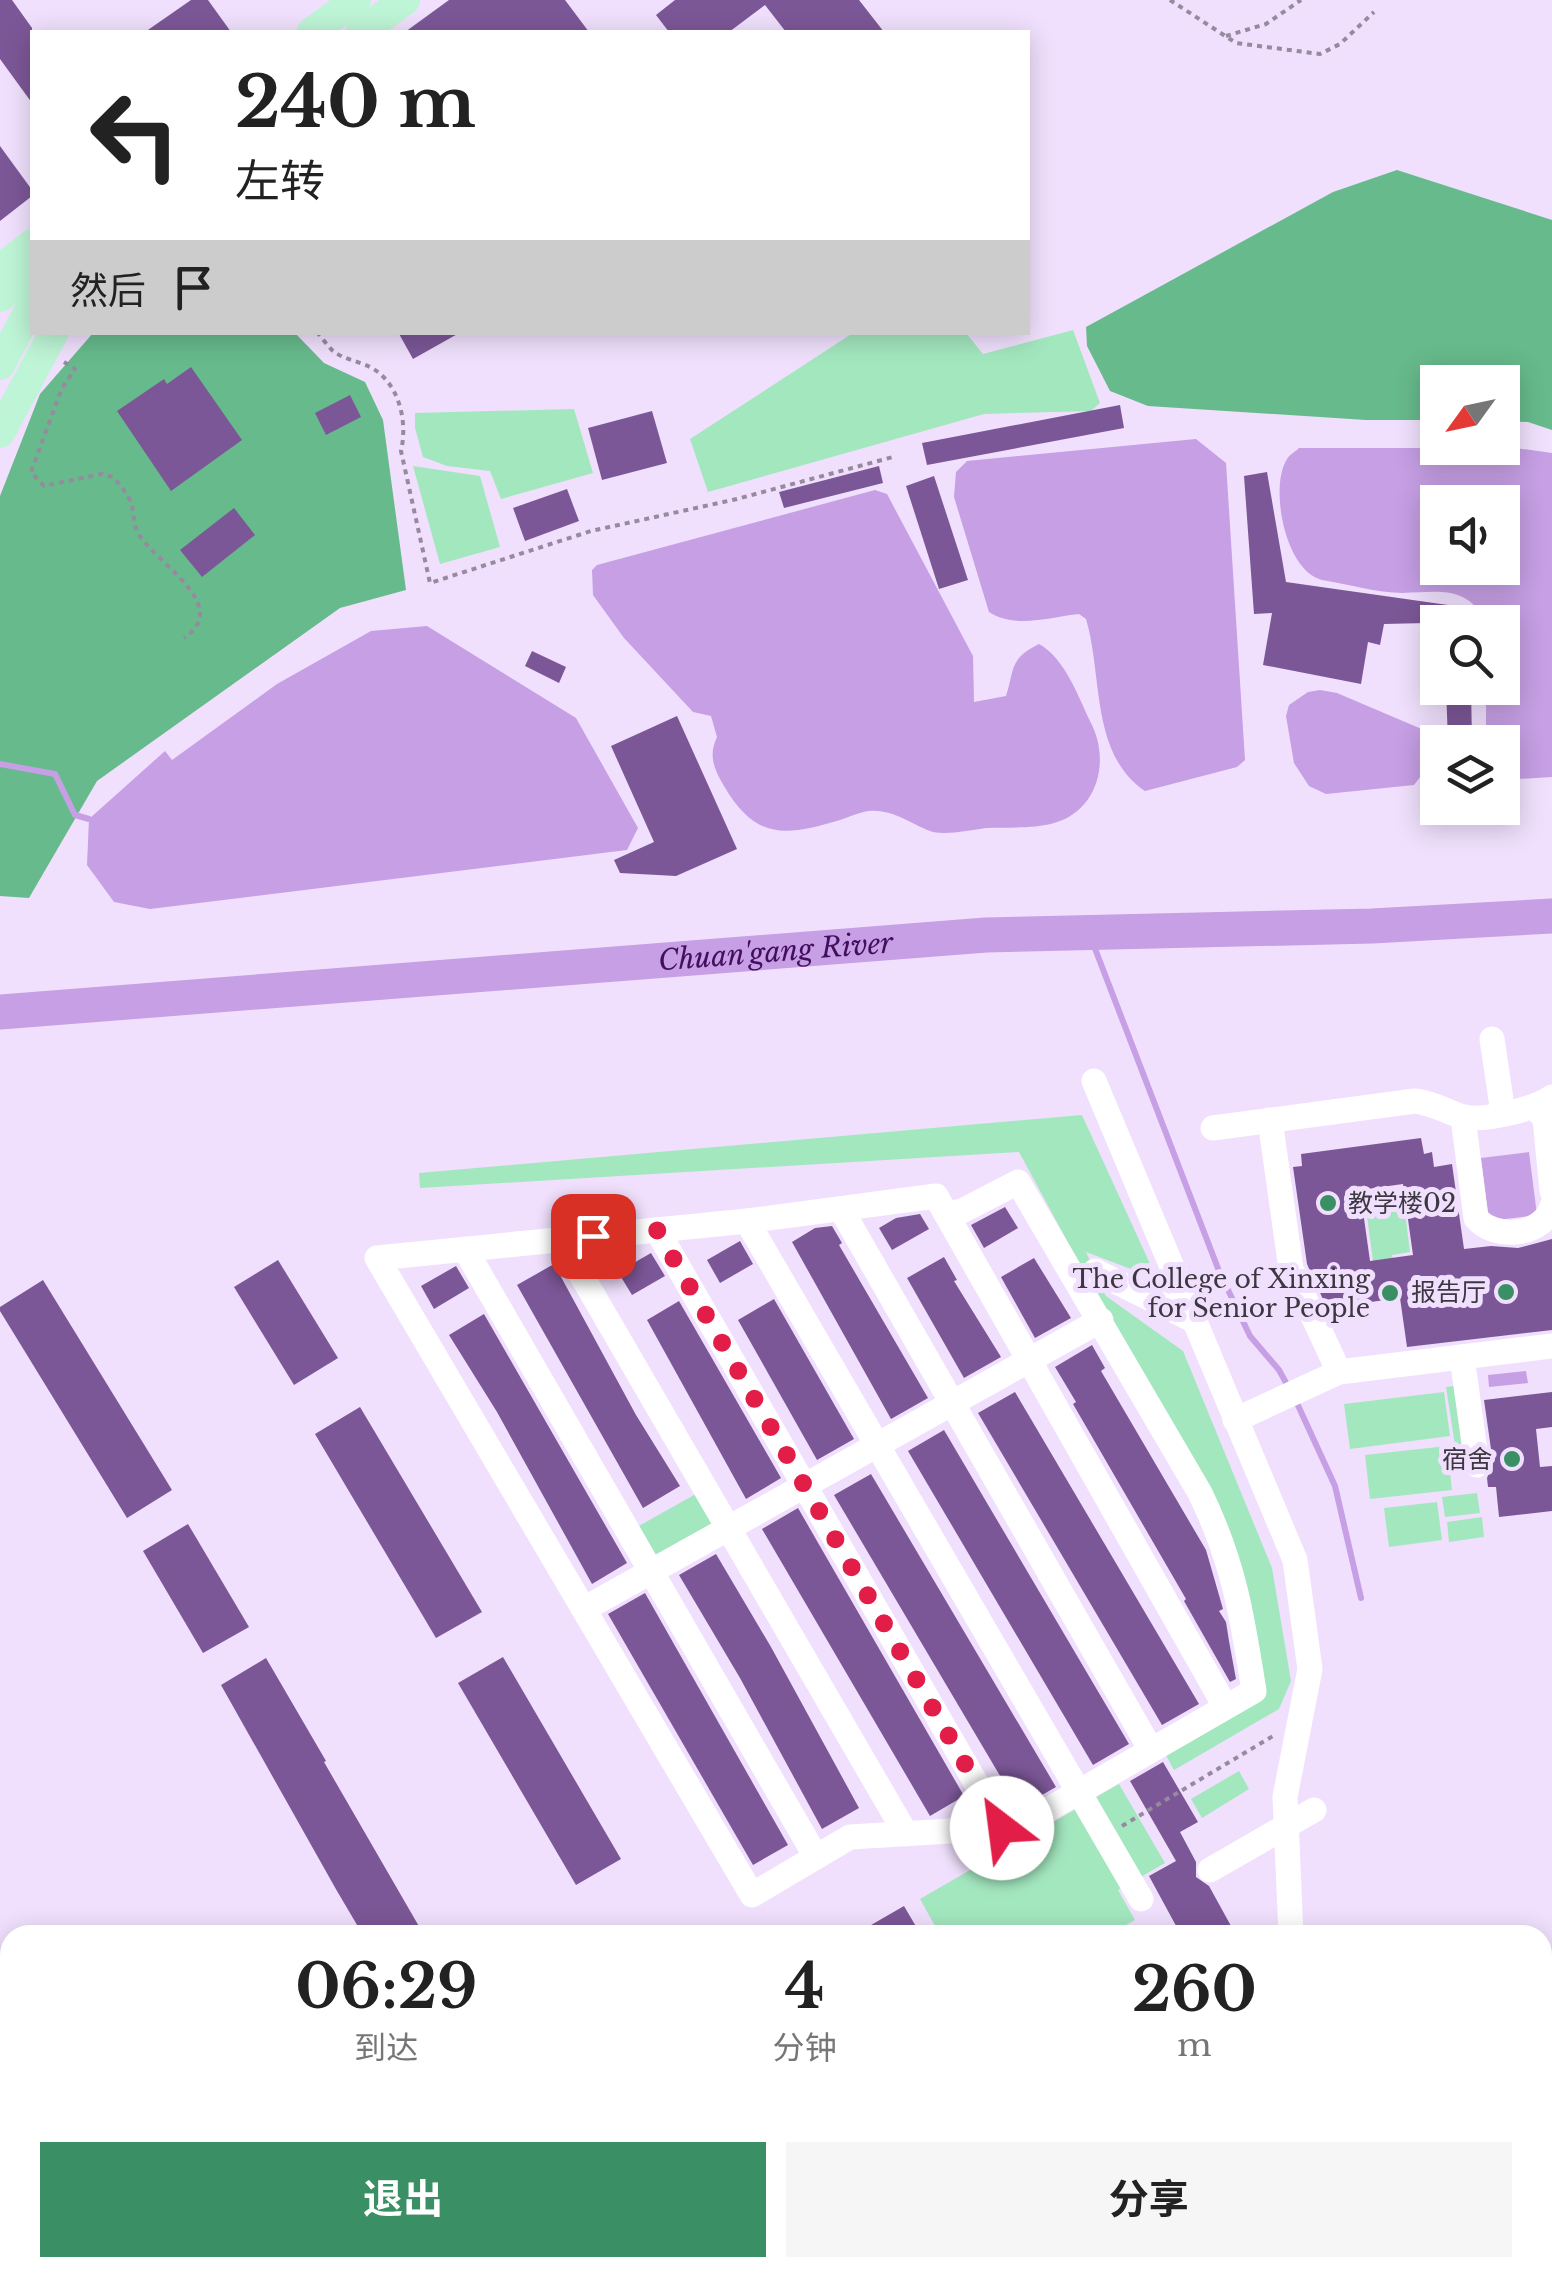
<!DOCTYPE html>
<html lang="zh">
<head>
<meta charset="utf-8">
<style>
	:root { --surface:#fff; --page:#f6f6f6; --text:#222; --muted:#767676; --accent:#3a9064 }
	body { margin:0; font-family:"Libre Baskerville","Noto Sans SC",serif; background:var(--page); color:var(--text); height:100vh; display:flex; flex-direction:column; font-size:38px; white-space:nowrap }
	* { box-sizing:border-box; margin:0 }
	p { font-size:32px; color:var(--muted) }
	.icon { flex:none; width:55px; height:55px; fill:none; stroke:currentColor; stroke-width:2; stroke-linecap:round; stroke-linejoin:round }
	.map { position:relative; flex:1; overflow:hidden }
	.details { position:absolute; left:0px; top:1925px; width:1552px; height:352px; display:flex; flex-direction:column; background:var(--surface); border-radius:30px 30px 0 0; box-shadow:0 5px 25px #0003 }
	.details>* { flex:none }
	.top-card { position:absolute; left:30px; top:30px; width:1000px; height:305px; border-radius:0px; box-shadow:0 5px 25px #0003; background:#fff; color:var(--text); overflow:hidden }
	.needle { width:65px; rotate:237deg }
	.controls { position:absolute; left:1420px; top:365px; display:grid; gap:20px }
	.controls a { display:grid; place-items:center; width:100px; height:100px; border-radius:0px; background:var(--surface); box-shadow:0 5px 25px #0003; font-size:50px }
	.pin { position:absolute; display:grid; place-items:center; width:85px; height:85px; color:#fff; margin:-42px; border-radius:20px; box-shadow:0 5px 15px #0006 }
	.me { position:absolute; width:110px; margin:-55px; rotate:330deg; stroke-linejoin:round; filter:drop-shadow(0 0 8px #0008) }
	.turn { display:flex; align-items:center; gap:35px; height:210px; padding:0 40px; font-size:45px }
	.turn .icon { width:130px; height:130px; stroke-width:2.5 }
	.turn b { display:block; font-size:70px; line-height:85px }
	.then { display:flex; align-items:center; height:95px; padding:0 40px; background:#0003; gap:20px; font-size:38px }
	.eta { display:flex; justify-content:space-evenly; align-items:center; height:170px; text-align:center }
	.eta b { font-size:60px; font-weight:700; line-height:70px }
	.primary-button { display:flex; gap:20px; margin-top:auto; padding:20px 40px }
	.primary-button a { flex:1; height:115px; border-radius:0px; background:var(--accent); color:#fff; font-size:40px; font-weight:700; line-height:115px; text-align:center }
	.primary-button a+a { background:var(--page); color:var(--text) }
	.map>svg:first-child { display:block }
	.green { fill:#a3e7bf }
	.forest { fill:#67ba8c }
	.water { fill:#c69fe4; fill-rule:evenodd }
	.lines { fill:none; stroke-linecap:round; stroke-linejoin:round }
	.stream { stroke:#c69fe4; stroke-width:6 }
	.river { stroke:#c69fe4; stroke-width:35 }
	.building { fill:#7c5797; fill-rule:evenodd }
	.path { stroke:#958a9e; stroke-width:4; stroke-dasharray:5 5; stroke-linecap:butt }
	.minor { stroke:#fff; stroke-width:25 }
	.major { stroke:#bef5d6; stroke-width:30 }
	.route { stroke:#e11d48; stroke-width:18; stroke-dasharray:0 32.4 }
	.poi-dot { fill:#3a9064; stroke:#f0e0fd; stroke-width:4 }
	.labels { text-anchor:middle; stroke-width:10; stroke-linejoin:round; paint-order:stroke }
	.poi-label { font-size:25px; fill:#3d3742; stroke:#f0e0fd; text-anchor:end }
	.water-label { font-size:28px; font-style:italic; fill:#440e60; stroke:#f0e0fd }
</style>
</head>
<body>
<div class="map">
<svg width="1552" height="2276" viewBox="0 0 1552 2276">
	<rect width="100%" height="100%" fill="#f0e0fd"/>
	<g class="green">
		<path d="M 1073,330 L 1100,403 L 1091,411 L 984,414 L 708,492 L 690,439 L 853,333 L 966,333 L 983,354 Z"/>
		<path d="M 574,409 L 593,473 L 501,499 L 490,471 L 447,466 L 423,457 L 415,428 L 415,413 Z"/>
		<path d="M 413,466 L 480,476 L 500,547 L 440,564 Z"/>
		<path d="M 1082,1115 L 1151,1266 L 1144,1274 L 1086,1252 L 1106,1296 L 1183,1351 L 1272,1568 L 1291,1681 L 1279,1709 L 1174,1770 L 1162,1748 L 1257,1692 L 1227,1536 L 1019,1152 L 420,1188 L 419,1173 Z"/>
		<path d="M 1402,1188 L 1410,1252 L 1392,1255 L 1394,1266 L 1374,1269 L 1364,1193 Z"/>
		<path d="M 1462,1385 L 1470,1443 L 1455,1445 L 1446,1387 Z"/>
		<path d="M 1444,1392 L 1450,1436 L 1350,1449 L 1344,1404 Z"/>
		<path d="M 1447,1446 L 1452,1490 L 1370,1499 L 1365,1455 Z"/>
		<path d="M 703,1490 L 725,1530 L 660,1566 L 637,1527 Z"/>
		<path d="M 1477,1493 L 1480,1513 L 1445,1517 L 1442,1497 Z"/>
		<path d="M 1437,1502 L 1442,1540 L 1389,1547 L 1384,1508 Z"/>
		<path d="M 1482,1517 L 1484,1537 L 1449,1542 L 1447,1522 Z"/>
		<path d="M 1239,1771 L 1249,1789 L 1202,1818 L 1191,1799 Z"/>
		<path d="M 1119,1784 L 1165,1863 L 1118,1890 L 1135,1920 L 1108,1935 L 940,1935 L 920,1899 Z"/>
		<path d="M 1011,2268 L 1138,2268 L 1138,2276 L 1016,2276 Z"/>
	</g>
	<g class="forest">
		<path d="M 1397,170 L 1552,220 L 1552,430 L 1528,422 L 1503,421 L 1502,382 L 1438,382 L 1437,420 L 1366,420 L 1148,406 L 1110,391 L 1087,346 L 1086,327 L 1333,192 Z"/>
		<path d="M 93,333 L 295,333 L 324,363 L 365,382 L 383,420 L 406,590 L 340,608 L 97,781 L 29,898 L 0,896 L 0,496 L 40,394 Z"/>
	</g>
	<g class="water">
		<path d="M 1196,439 L 1226,463 L 1245,760 L 1237,767 L 1145,791 C 1090,754 1103,676 1086,619 L 1079,614 C 1050,617 1015,629 989,612 L 954,497 L 956,472 L 967,461 Z"/>
		<path d="M 1299,448 L 1516,448 L 1552,453 L 1552,777 L 1503,780 L 1502,742 L 1486,742 L 1486,688 L 1502,688 L 1502,622 L 1486,622 C 1467,585 1439,592 1403,593 C 1377,593 1348,584 1322,580 C 1285,571 1269,487 1287,459 C 1290,454 1295,452 1299,448 ZM 1502,502 L 1502,568 L 1438,568 L 1438,502 Z"/>
		<path d="M 875,490 L 887,494 L 973,656 L 974,702 L 1006,696 C 1015,668 1009,659 1039,644 C 1066,659 1079,699 1092,725 C 1110,763 1097,811 1054,823 C 1034,829 1008,827 986,828 C 971,830 948,835 933,832 C 913,826 895,809 869,811 C 860,812 849,817 840,820 C 786,836 756,841 724,786 C 714,769 708,756 717,737 L 711,716 L 693,712 L 624,638 L 593,595 L 592,570 L 597,565 Z"/>
		<path d="M 427,626 L 576,718 L 638,828 L 627,850 L 150,909 L 114,902 L 87,865 L 89,819 L 165,751 L 172,760 L 277,684 L 371,631 Z"/>
		<path d="M 1320,690 L 1337,693 L 1431,733 C 1446,752 1425,769 1414,785 L 1326,794 L 1309,786 L 1294,763 L 1286,716 L 1289,705 L 1308,692 Z"/>
		<path d="M 1529,1152 L 1537,1215 L 1489,1221 L 1481,1158 Z"/>
		<path d="M 1526,1371 L 1528,1383 L 1489,1387 L 1488,1375 Z"/>
	</g>
	<g class="lines">
		<g class="stream">
			<path d="M 0,764 L 55,774 L 75,815 L 89,819"/>
			<path d="M 1089,933 L 1219,1271 L 1250,1336 L 1279,1370 L 1290,1390"/>
			<path d="M 1296,1401 L 1335,1486 L 1361,1598"/>
		</g>
		<path class="river" id="s1" d="M 0,1012 L 986,935 L 1372,926 L 1552,916"/>
	</g>
	<g class="building">
		<path d="M 0,0 L 12,0 L 32,28 L 32,103 L 0,59 Z"/>
		<path d="M 191,0 L 208,0 L 231,32 L 145,32 Z"/>
		<path d="M 449,0 L 565,0 L 589,32 L 405,32 Z"/>
		<path d="M 675,0 L 859,0 L 884,32 L 786,32 L 765,5 L 729,32 L 669,32 L 656,15 Z"/>
		<path d="M 0,146 L 32,190 L 32,196 L 0,221 Z"/>
		<path d="M 398,332 L 461,332 L 413,359 Z"/>
		<path d="M 191,367 L 242,440 L 171,491 L 117,411 L 164,379 L 167,384 Z"/>
		<path d="M 350,395 L 361,417 L 326,435 L 315,413 Z"/>
		<path d="M 1120,405 L 1124,428 L 927,465 L 922,443 Z"/>
		<path d="M 652,411 L 667,463 L 602,480 L 588,428 Z"/>
		<path d="M 879,466 L 883,483 L 784,508 L 779,492 Z"/>
		<path d="M 1267,472 L 1286,582 L 1469,608 L 1469,622 L 1384,624 L 1380,645 L 1368,642 L 1361,684 L 1263,665 L 1272,613 L 1254,614 L 1244,476 Z"/>
		<path d="M 934,476 L 968,580 L 939,589 L 906,486 Z"/>
		<path d="M 567,489 L 579,521 L 525,541 L 513,508 Z"/>
		<path d="M 234,508 L 255,535 L 202,577 L 180,550 Z"/>
		<path d="M 532,651 L 566,667 L 559,683 L 525,666 Z"/>
		<path d="M 1446,688 L 1471,688 L 1472,742 L 1448,742 Z"/>
		<path d="M 677,716 L 737,849 L 676,876 L 620,873 L 614,860 L 654,842 L 611,746 Z"/>
		<path d="M 1421,1138 L 1424,1154 L 1432,1152 L 1434,1167 L 1452,1164 L 1464,1249 L 1491,1246 L 1518,1248 L 1552,1239 L 1552,1330 L 1407,1347 L 1400,1298 L 1327,1308 L 1316,1284 L 1314,1270 L 1310,1271 L 1307,1264 L 1293,1167 L 1302,1166 L 1301,1154 ZM 1403,1184 L 1413,1255 L 1370,1261 L 1360,1190 Z"/>
		<path d="M 1005,1207 L 1018,1228 L 984,1248 L 971,1225 Z"/>
		<path d="M 920,1214 L 929,1229 L 892,1250 L 879,1228 L 896,1218 Z"/>
		<path d="M 832,1226 L 842,1243 L 839,1245 L 928,1398 L 891,1419 L 792,1242 L 815,1228 Z"/>
		<path d="M 740,1241 L 753,1264 L 720,1283 L 707,1260 Z"/>
		<path d="M 651,1253 L 665,1276 L 632,1295 L 618,1272 Z"/>
		<path d="M 944,1257 L 957,1280 L 954,1281 L 1001,1357 L 964,1378 L 907,1278 Z"/>
		<path d="M 1034,1258 L 1071,1318 L 1035,1338 L 1001,1277 Z"/>
		<path d="M 278,1260 L 338,1358 L 294,1385 L 234,1287 Z"/>
		<path d="M 554,1264 L 636,1415 L 680,1486 L 643,1508 L 517,1285 Z"/>
		<path d="M 456,1266 L 469,1288 L 434,1309 L 421,1286 Z"/>
		<path d="M 43,1280 L 172,1490 L 127,1518 L 0,1311 L 0,1307 Z"/>
		<path d="M 774,1299 L 854,1439 L 817,1460 L 738,1320 Z"/>
		<path d="M 679,1301 L 781,1478 L 746,1499 L 647,1320 Z"/>
		<path d="M 484,1314 L 627,1563 L 592,1584 L 497,1412 L 449,1335 Z"/>
		<path d="M 1092,1345 L 1105,1368 L 1101,1371 L 1206,1550 L 1223,1609 L 1219,1611 L 1226,1622 L 1229,1641 L 1236,1679 L 1230,1682 L 1184,1601 L 1186,1599 L 1073,1404 L 1076,1402 L 1055,1367 Z"/>
		<path d="M 1015,1392 L 1199,1704 L 1162,1725 L 978,1413 Z"/>
		<path d="M 1552,1392 L 1552,1427 L 1536,1429 L 1540,1467 L 1552,1466 L 1552,1511 L 1499,1517 L 1496,1487 L 1488,1487 L 1487,1478 L 1493,1463 L 1484,1400 Z"/>
		<path d="M 360,1407 L 482,1612 L 436,1638 L 315,1434 Z"/>
		<path d="M 944,1430 L 1129,1744 L 1093,1765 L 908,1451 Z"/>
		<path d="M 871,1474 L 1056,1787 L 1019,1808 L 834,1495 Z"/>
		<path d="M 798,1508 L 964,1796 L 930,1816 L 762,1529 Z"/>
		<path d="M 188,1524 L 249,1627 L 203,1653 L 143,1551 Z"/>
		<path d="M 716,1554 L 771,1647 L 859,1808 L 822,1829 L 740,1678 L 679,1575 Z"/>
		<path d="M 645,1593 L 788,1845 L 753,1865 L 608,1614 Z"/>
		<path d="M 503,1657 L 621,1859 L 576,1885 L 458,1683 Z"/>
		<path d="M 266,1658 L 326,1761 L 324,1762 L 424,1935 L 363,1935 L 337,1891 L 221,1685 Z"/>
		<path d="M 1163,1762 L 1198,1822 L 1180,1832 L 1196,1862 L 1196,1877 L 1209,1886 L 1236,1935 L 1181,1935 L 1149,1876 L 1176,1861 L 1130,1781 Z"/>
		<path d="M 904,1906 L 921,1935 L 854,1935 L 878,1921 Z"/>
	</g>
	<g class="lines">
		<g class="path">
			<path d="M 1170,0 L 1236,43 L 1320,54 L 1340,44 L 1374,12"/>
			<path d="M 1226,36 L 1266,24 L 1301,0"/>
			<path d="M 317,332 C 322,338 327,345 333,351 C 343,359 358,361 370,367 C 399,382 408,421 401,451 L 430,583 L 591,531 L 737,499 L 893,457"/>
			<path d="M 64,362 L 75,369 L 62,388 L 31,472 L 44,486 L 101,474 L 113,477 C 119,484 128,494 131,503 C 135,514 132,522 138,533 C 155,563 233,605 184,638"/>
			<path d="M 1122,1826 L 1273,1736"/>
		</g>
		<g class="minor">
			<path d="M 1492,1039 L 1503,1113"/>
			<path d="M 1094,1081 L 1295,1560 L 1310,1669 L 1285,1797 L 1291,1935"/>
			<path d="M 1536,1108 L 1545,1119 L 1552,1191"/>
			<path d="M 1463,1118 L 1476,1218 C 1494,1240 1543,1237 1552,1206"/>
			<path d="M 1270,1120 L 1291,1269 L 1339,1372"/>
			<path d="M 1213,1128 L 1415,1101 C 1432,1103 1444,1110 1460,1116 C 1480,1123 1535,1109 1552,1097"/>
			<path d="M 841,1209 L 1151,1750"/>
			<path d="M 946,1214 L 962,1211 L 1018,1182 L 1200,1493 C 1234,1563 1242,1615 1254,1691 L 1018,1827 L 850,1837 L 752,1895 L 377,1258 L 747,1221 L 936,1196 L 1225,1706"/>
			<path d="M 747,1221 L 1141,1899"/>
			<path d="M 657,1230 L 1002,1828"/>
			<path d="M 561,1240 L 906,1834"/>
			<path d="M 465,1249 L 816,1857"/>
			<path d="M 1095,1271 L 1193,1320"/>
			<path d="M 1462,1357 L 1477,1465"/>
			<path d="M 1235,1420 L 1339,1372 L 1552,1346"/>
			<path d="M 584,1609 L 1101,1320"/>
			<path d="M 1210,1870 L 1314,1810"/>
			<path d="M 1306,2268 L 1306,2276"/>
		</g>
		<g class="major">
			<path d="M 312,32 L 356,0"/>
			<path d="M 361,32 L 405,0"/>
			<path d="M 0,269 L 32,244"/>
			<path d="M 0,297 L 32,273"/>
			<path d="M 0,365 L 32,305"/>
			<path d="M 0,433 L 54,332"/>
		</g>
	</g>
	<g class="lines">
		<path class="route" d="M 593,1236 L 657,1230 L 1002,1828"/>
	</g>
	<g class="poi-dot">
		<circle cx="1328" cy="1203" r="10"/>
		<circle cx="1506" cy="1292" r="10"/>
		<circle cx="1390" cy="1293" r="10"/>
		<circle cx="1512" cy="1459" r="10"/>
	</g>
	<g class="labels">
		<g class="poi-label">
			<text x="1348" y="1212" text-anchor="start">教学楼02</text>
			<text x="1370" y="1288">The College of Xinxing<tspan x="1370" dy="29">for Senior People</tspan></text>
			<text x="1486" y="1301">报告厅</text>
			<text x="1492" y="1468">宿舍</text>
		</g>
		<g class="water-label">
			<text dy="10" stroke="none"><textPath href="#s1" startOffset="778">Chuan'gang River</textPath></text>
		</g>
	</g>
</svg>
<div class="controls">
<a><svg class="needle" viewBox="-14 -14 28 28"><path d="M0-13l5 13h-10z" fill="#e53935"/><path d="M0 13l5-13h-10z" fill="#767676"/></svg></a>
<a><svg class="icon" aria-label="sound" viewBox="0 0 24 24"><path d="M4 9h4l5-4v14l-5-4H4zM17 9q2 3 0 6"/></svg></a>
<a><svg class="icon" aria-label="search" viewBox="0 0 24 24"><circle cx="10" cy="10" r="6"/><path d="M15 15l6 6"/></svg></a>
<a><svg class="icon" aria-label="layers" viewBox="0 0 24 24"><path d="M12 4l9 5-9 5-9-5zM3 14l9 5 9-5"/></svg></a>
</div>
<div class="pin" style="left:593px;top:1236px;background:#d93025"><svg class="icon" aria-label="arrive" viewBox="0 0 24 24"><path d="M6 21V4h12l-3 4 3 4H6"/></svg></div>
<svg class="me" style="left:1002px;top:1828px" viewBox="-20 -20 40 40"><circle r="19" fill="#fff"/><path d="M0-13L10 11 0 6-10 11z" fill="#e11d48"/></svg>
<div class="top-card">
<div class="turn"><svg class="icon" aria-label="left" viewBox="0 0 24 24"><path d="M17 20v-9H6M10 6l-5 5 5 5"/></svg><div><b>240 m</b>左转</div></div>
<div class="then">然后<svg class="icon" aria-label="arrive" viewBox="0 0 24 24"><path d="M6 21V4h12l-3 4 3 4H6"/></svg></div>
</div>
<section class="details">
<div class="eta">
<div><b>06:29</b><p>到达</p></div>
<div><b>4</b><p>分钟</p></div>
<div><b>260</b><p>m</p></div>
</div>
<div class="primary-button"><a>退出</a><a>分享</a></div>
</section>
</div>
</body>
</html>
